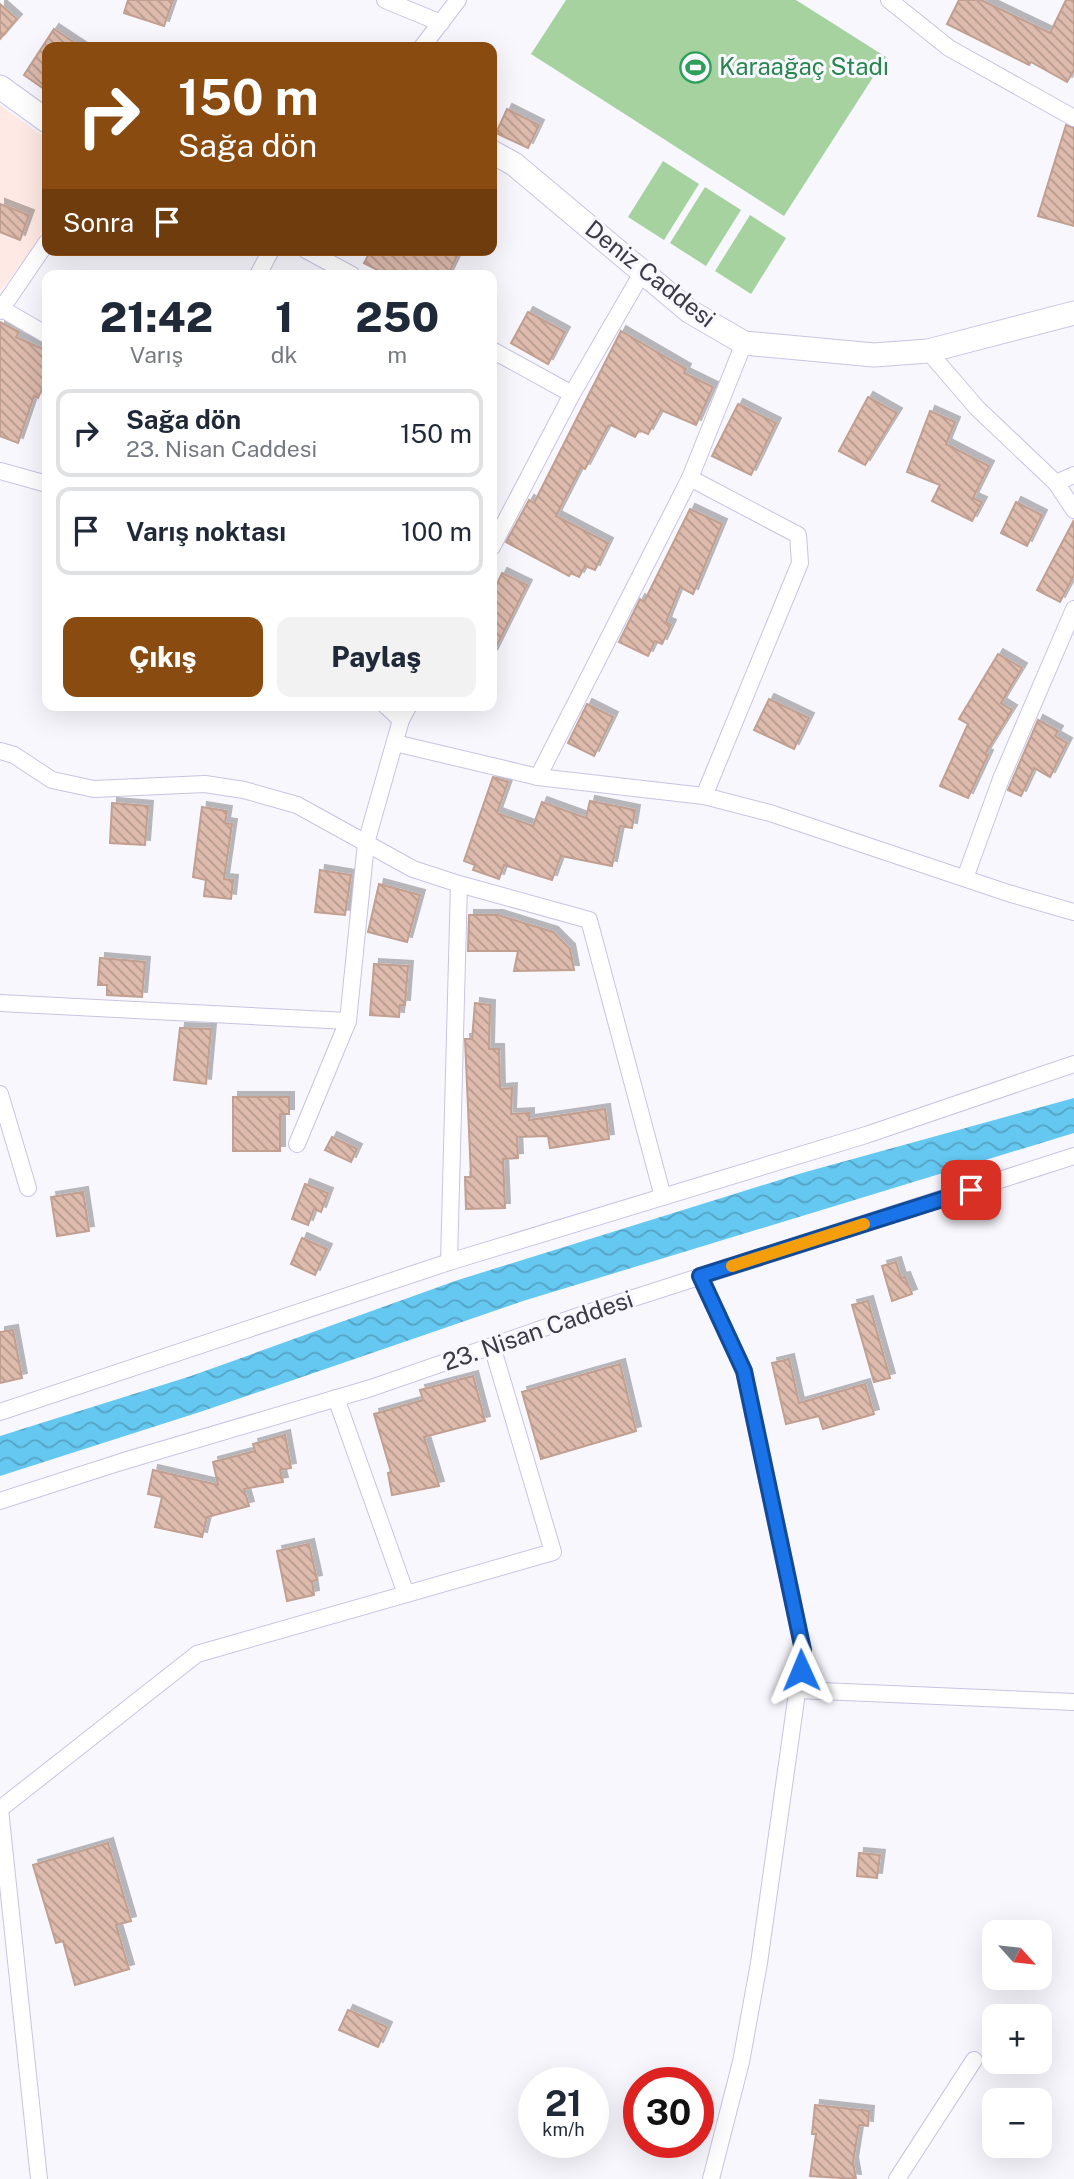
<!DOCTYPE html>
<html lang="tr">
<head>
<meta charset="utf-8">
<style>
	:root { --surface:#fff; --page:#f2f2f3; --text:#1f2937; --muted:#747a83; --line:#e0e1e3; --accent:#8a4b11 }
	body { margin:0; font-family:"Public Sans",sans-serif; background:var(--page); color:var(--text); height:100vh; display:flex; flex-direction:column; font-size:26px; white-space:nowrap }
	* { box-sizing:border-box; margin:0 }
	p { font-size:23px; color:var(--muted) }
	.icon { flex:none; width:38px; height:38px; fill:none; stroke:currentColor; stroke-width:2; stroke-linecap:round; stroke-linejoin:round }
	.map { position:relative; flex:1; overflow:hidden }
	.details { position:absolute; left:42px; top:270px; width:455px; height:441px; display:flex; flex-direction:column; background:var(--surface); border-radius:14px; box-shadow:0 7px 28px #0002 }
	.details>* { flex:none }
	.banner { position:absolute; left:42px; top:42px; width:455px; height:214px; border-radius:14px; box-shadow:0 7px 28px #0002; background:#8a4b11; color:#fff; overflow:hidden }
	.needle { width:46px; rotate:117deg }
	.buttons { position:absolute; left:982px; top:1920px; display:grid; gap:14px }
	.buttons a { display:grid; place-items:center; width:70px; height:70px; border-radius:14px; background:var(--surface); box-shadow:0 7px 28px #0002; font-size:35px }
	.speed { position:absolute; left:518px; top:2067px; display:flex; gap:14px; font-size:35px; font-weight:700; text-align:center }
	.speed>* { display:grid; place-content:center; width:91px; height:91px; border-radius:50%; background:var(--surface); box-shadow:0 7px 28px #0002; line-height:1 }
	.speed small { font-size:18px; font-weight:400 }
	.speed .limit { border:10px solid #d22; background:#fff; color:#111 }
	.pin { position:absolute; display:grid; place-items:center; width:60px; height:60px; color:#fff; margin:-30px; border-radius:14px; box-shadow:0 4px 10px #0006 }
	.me { position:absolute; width:77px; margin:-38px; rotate:359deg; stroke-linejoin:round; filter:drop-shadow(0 0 5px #0008) }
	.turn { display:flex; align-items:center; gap:24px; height:147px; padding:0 21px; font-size:32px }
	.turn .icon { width:91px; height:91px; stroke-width:2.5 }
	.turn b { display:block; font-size:49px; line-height:60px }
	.then { display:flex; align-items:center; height:66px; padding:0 21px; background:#0003; gap:14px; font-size:26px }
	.eta { display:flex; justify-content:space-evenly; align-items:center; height:119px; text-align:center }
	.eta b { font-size:42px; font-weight:800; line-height:49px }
	.button { display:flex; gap:14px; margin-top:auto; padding:14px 21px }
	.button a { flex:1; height:80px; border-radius:14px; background:var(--accent); color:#fff; font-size:28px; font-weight:800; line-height:80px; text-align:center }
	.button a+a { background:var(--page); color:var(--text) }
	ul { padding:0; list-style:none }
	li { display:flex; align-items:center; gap:21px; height:88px; margin:0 14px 10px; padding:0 7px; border:4px solid var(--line); border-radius:14px }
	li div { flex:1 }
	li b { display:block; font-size:26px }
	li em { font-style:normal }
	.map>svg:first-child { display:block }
	.education { fill:#fee9e4 }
	.grass { fill:#a5d29f }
	.water { fill:url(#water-waves) }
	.building { fill:url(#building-back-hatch); stroke:#c19f91; stroke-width:2; filter:url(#shadow) }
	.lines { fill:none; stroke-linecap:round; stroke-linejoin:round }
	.street-casing { stroke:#c9c3e3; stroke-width:18 }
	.secondary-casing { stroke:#c9c3e3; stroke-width:25 }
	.street { stroke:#fff; stroke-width:16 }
	.secondary { stroke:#fff; stroke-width:23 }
	.route-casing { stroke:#114b97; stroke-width:18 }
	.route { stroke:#1a73e8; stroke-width:12 }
	.slow { stroke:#f59e0b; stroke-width:12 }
	.labels { text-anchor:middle; stroke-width:6; stroke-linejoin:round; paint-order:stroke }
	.leisure-label { font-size:24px; fill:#27864d; stroke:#f8f7fe; text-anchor:start }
	.street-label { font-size:24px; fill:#3d3a47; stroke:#f8f7fe }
</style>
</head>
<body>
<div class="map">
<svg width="1074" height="2179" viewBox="0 0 1074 2179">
	<defs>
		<pattern id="water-waves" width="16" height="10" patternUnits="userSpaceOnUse" patternTransform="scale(1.75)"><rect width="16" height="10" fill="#65c8f1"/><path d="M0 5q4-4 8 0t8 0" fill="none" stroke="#54a3c5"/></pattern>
		<pattern id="building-back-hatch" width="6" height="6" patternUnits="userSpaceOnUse" patternTransform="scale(1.75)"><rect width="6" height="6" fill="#debbac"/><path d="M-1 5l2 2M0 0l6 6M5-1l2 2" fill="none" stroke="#b5998e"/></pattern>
		<filter id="shadow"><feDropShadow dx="5" dy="-5" stdDeviation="0" flood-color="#0004"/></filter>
	</defs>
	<rect width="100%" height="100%" fill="#f8f7fe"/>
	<path class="education" d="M 0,105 L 47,139 L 47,223 L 30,253 L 0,291 Z"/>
	<g class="grass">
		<path d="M 566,0 L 796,0 L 886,57 L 784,216 L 531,54 Z"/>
		<path d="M 663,161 L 699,184 L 664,240 L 628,217 Z"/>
		<path d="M 705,187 L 741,210 L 706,266 L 670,243 Z"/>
		<path d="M 750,215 L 786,238 L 751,294 L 715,271 Z"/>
	</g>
	<path class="water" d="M 1074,1098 L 1074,1133 L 523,1301 L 203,1411 L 0,1476 L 0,1436 L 191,1376 L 458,1280 L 802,1173 Z"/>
	<g class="building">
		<path d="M 128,0 L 173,0 L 164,26 L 124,13 Z"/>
		<path d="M 959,0 L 981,0 L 1050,33 L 1066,0 L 1074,0 L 1074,70 L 1067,82 L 1031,62 L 1029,65 L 947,24 Z"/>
		<path d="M 0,4 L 17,19 L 0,39 Z"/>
		<path d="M 54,29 L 81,47 L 47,47 L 47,91 L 24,75 Z"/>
		<path d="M 507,109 L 539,125 L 528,148 L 496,133 Z"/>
		<path d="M 1066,125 L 1074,128 L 1074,226 L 1038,216 Z"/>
		<path d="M 0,204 L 29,215 L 20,240 L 0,232 Z"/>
		<path d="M 371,250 L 460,250 L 448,275 L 387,275 L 364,263 Z"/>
		<path d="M 528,312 L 565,332 L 548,364 L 511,343 Z"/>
		<path d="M 0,322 L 19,332 L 16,337 L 47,351 L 47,378 L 38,398 L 34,396 L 18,443 L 0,436 Z"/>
		<path d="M 621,331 L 686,369 L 684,373 L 713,387 L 696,425 L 661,410 L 648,434 L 639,430 L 635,437 L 611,425 L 608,426 L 585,469 L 581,467 L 556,516 L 608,543 L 595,570 L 585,566 L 579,577 L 571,573 L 569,576 L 506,542 L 529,500 L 534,503 Z"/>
		<path d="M 868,397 L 897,413 L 865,465 L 839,451 Z"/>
		<path d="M 738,404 L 776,423 L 751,475 L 712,456 Z"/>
		<path d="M 930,411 L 955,422 L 946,444 L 989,466 L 973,498 L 982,502 L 972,521 L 932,501 L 940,485 L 907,472 Z"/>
		<path d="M 1016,502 L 1042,515 L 1027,546 L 1001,533 Z"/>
		<path d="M 690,509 L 722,524 L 693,594 L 680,587 L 666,622 L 671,625 L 662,644 L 655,641 L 648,656 L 619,642 L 640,599 L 644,602 Z"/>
		<path d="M 1074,520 L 1074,575 L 1060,602 L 1037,590 Z"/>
		<path d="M 502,573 L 527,585 L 492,655 L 492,594 Z"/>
		<path d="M 998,654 L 1022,668 L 1001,703 L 1012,710 L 985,754 L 988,755 L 968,798 L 940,786 L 968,724 L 959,719 Z"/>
		<path d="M 769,699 L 809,718 L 794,749 L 754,730 Z"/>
		<path d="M 587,704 L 613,717 L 594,756 L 568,743 Z"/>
		<path d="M 1038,720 L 1058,731 L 1055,736 L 1067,743 L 1050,777 L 1034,768 L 1021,796 L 1008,790 Z"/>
		<path d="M 493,777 L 508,782 L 497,813 L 533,826 L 542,802 L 586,818 L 590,801 L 635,810 L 632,828 L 620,826 L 612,866 L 561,856 L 552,880 L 504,865 L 499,879 L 473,870 L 475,865 L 464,861 Z"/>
		<path d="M 112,803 L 148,806 L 145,845 L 110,843 Z"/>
		<path d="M 202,807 L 227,811 L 225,823 L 232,824 L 224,879 L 233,880 L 231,899 L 204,896 L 206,880 L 193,877 Z"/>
		<path d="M 320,870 L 351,875 L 345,915 L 315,912 Z"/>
		<path d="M 379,884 L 420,895 L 407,942 L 368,932 Z"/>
		<path d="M 469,915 L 498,915 L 553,932 L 570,949 L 574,970 L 514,971 L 518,951 L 468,951 Z"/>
		<path d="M 100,958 L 145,962 L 142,997 L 107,995 L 107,985 L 98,985 Z"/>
		<path d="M 374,964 L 408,966 L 405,1005 L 400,1005 L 399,1017 L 370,1015 Z"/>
		<path d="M 475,1003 L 490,1005 L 489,1049 L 499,1049 L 500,1089 L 512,1088 L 511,1114 L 529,1113 L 529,1120 L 605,1109 L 609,1139 L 550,1148 L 548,1136 L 517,1137 L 518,1158 L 503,1159 L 505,1208 L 466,1209 L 465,1177 L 471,1177 L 465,1039 L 472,1039 Z"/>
		<path d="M 180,1028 L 211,1029 L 206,1084 L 174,1080 Z"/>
		<path d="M 233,1097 L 289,1097 L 289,1114 L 280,1114 L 280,1151 L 233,1151 Z"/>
		<path d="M 332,1137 L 357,1149 L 351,1162 L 325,1150 Z"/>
		<path d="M 305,1184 L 328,1193 L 321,1212 L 314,1209 L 308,1225 L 292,1219 Z"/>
		<path d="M 83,1192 L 89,1231 L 57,1236 L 51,1197 Z"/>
		<path d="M 302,1238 L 327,1249 L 315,1275 L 291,1264 Z"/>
		<path d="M 896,1262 L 901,1278 L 905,1277 L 912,1294 L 892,1301 L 882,1266 Z"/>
		<path d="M 868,1301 L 890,1378 L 874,1382 L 852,1305 Z"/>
		<path d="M 13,1330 L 22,1378 L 0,1383 L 0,1332 Z"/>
		<path d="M 789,1359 L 799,1403 L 865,1384 L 874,1414 L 823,1429 L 819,1416 L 786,1424 L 772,1363 Z"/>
		<path d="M 620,1364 L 636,1431 L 541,1459 L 522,1392 Z"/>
		<path d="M 473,1376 L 485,1421 L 424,1437 L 439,1486 L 392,1495 L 388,1473 L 391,1472 L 374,1414 L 423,1400 L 420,1390 Z"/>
		<path d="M 285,1435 L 291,1468 L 280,1470 L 283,1482 L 244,1489 L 249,1506 L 207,1517 L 202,1537 L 155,1527 L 162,1497 L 148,1494 L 153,1470 L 218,1485 L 213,1462 L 255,1451 L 253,1444 Z"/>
		<path d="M 309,1544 L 317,1580 L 312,1581 L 314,1595 L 287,1601 L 277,1551 Z"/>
		<path d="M 108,1843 L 131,1921 L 116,1925 L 129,1969 L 75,1985 L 63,1941 L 56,1943 L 33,1865 Z"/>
		<path d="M 859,1853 L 880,1855 L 877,1878 L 857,1876 Z"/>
		<path d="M 348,2010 L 387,2027 L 378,2047 L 339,2030 Z"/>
		<path d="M 815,2105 L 869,2111 L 868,2126 L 859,2125 L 853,2162 L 856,2179 L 810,2176 L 816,2134 L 812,2134 Z"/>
	</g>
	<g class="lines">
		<defs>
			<g id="street">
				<path d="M 385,0 L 441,23"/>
				<path d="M 889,0 L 949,48 L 1074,118"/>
				<path d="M 422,47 L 458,0"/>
				<path d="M 306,250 L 352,275"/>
				<path d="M 258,275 L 271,250"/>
				<path d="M 2,309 L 47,335"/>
				<path d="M 0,311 L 47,242"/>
				<path d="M 492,350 L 572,394"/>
				<path d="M 928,351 L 977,408 L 1056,483 L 1074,510"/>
				<path d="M 0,471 L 47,484"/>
				<path d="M 690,478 L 798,535 L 800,563 L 704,796"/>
				<path d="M 1056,483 L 1074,475"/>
				<path d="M 492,547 L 572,394 L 642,273"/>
				<path d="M 385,705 L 401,720"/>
				<path d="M 395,743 L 538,777 L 704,796 L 770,813 L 1008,893 L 1074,912"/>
				<path d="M 0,751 L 14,755 L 52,780 L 94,789 L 205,784 L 244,790 L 297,805 L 413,869 L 459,884 L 449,1262"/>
				<path d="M 538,777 L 690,478 L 744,343"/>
				<path d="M 965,878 L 1001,779 L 1074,609"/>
				<path d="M 459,884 L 589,920 L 663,1197"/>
				<path d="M 0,1003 L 348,1021 L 366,843 L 401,720 L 409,705"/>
				<path d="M 0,1094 L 28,1188"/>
				<path d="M 297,1144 L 348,1021"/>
				<path d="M 700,1276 L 744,1371 L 803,1650 L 759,1963 L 741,2062 L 711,2179"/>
				<path d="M 336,1398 L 406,1594"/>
				<path d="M 0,1412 L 449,1262 L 866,1135 L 1074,1064"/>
				<path d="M 0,1501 L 124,1461 L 371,1388 L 584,1314 L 1074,1156"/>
				<path d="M 798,1690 L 1074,1702"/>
				<path d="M 39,2179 L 0,1809 L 197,1654 L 553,1552 L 492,1346"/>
				<path d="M 897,2179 L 974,2060"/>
			</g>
			<g id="secondary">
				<path d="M 0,87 L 47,121"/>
				<path d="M 492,152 L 514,164 L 689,311 L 744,343 L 874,355 L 928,351 L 1074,313"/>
			</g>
		</defs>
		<use href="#street" class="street-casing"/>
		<use href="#secondary" class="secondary-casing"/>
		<use href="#street" class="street"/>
		<use href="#secondary" class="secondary"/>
	</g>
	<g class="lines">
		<defs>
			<path id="route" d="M 801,1670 L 803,1650 L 744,1371 L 700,1276 L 971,1190"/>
		</defs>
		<use href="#route" class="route-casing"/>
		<use href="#route" class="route"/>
		<path class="slow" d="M 732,1266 L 864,1224"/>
	</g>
	<defs>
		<symbol id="stadium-ring" viewBox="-11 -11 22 22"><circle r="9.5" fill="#f8f7fe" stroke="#2e9e5b" stroke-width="1.5"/><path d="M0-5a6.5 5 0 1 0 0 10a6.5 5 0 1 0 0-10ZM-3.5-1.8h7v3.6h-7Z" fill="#2e9e5b"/></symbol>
	</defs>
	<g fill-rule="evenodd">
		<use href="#stadium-ring" x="678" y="50" width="35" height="35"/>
	</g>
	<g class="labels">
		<g class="leisure-label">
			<text x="719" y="75">Karaağaç Stadı</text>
		</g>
		<g class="street-label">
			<text transform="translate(650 274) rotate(38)" y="8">Deniz Caddesi</text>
			<text transform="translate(538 1331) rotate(-19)" y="8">23. Nisan Caddesi</text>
		</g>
	</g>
</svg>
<div class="buttons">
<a><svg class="needle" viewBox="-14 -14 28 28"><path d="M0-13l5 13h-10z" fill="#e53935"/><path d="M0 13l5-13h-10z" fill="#747a83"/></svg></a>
<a>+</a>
<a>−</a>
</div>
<div class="speed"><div>21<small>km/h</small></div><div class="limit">30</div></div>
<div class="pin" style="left:971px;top:1190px;background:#d93025"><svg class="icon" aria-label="arrive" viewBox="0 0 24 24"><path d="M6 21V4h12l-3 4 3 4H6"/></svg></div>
<svg class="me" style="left:801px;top:1670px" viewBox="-20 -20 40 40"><path d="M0-17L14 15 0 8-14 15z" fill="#1a73e8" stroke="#fff" stroke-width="4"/></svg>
<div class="banner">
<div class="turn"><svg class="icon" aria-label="right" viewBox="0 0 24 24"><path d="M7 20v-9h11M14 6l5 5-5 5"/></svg><div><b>150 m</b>Sağa dön</div></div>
<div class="then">Sonra<svg class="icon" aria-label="arrive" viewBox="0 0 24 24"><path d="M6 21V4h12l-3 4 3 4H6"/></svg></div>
</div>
<section class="details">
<div class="eta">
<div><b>21:42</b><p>Varış</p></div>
<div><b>1</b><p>dk</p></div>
<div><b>250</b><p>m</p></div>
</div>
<ul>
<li><svg class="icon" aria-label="right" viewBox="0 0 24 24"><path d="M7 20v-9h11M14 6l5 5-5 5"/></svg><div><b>Sağa dön</b><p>23. Nisan Caddesi</p></div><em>150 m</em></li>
<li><svg class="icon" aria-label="arrive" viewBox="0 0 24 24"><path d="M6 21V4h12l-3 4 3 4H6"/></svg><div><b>Varış noktası</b></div><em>100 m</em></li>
</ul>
<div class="button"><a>Çıkış</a><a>Paylaş</a></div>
</section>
</div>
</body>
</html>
